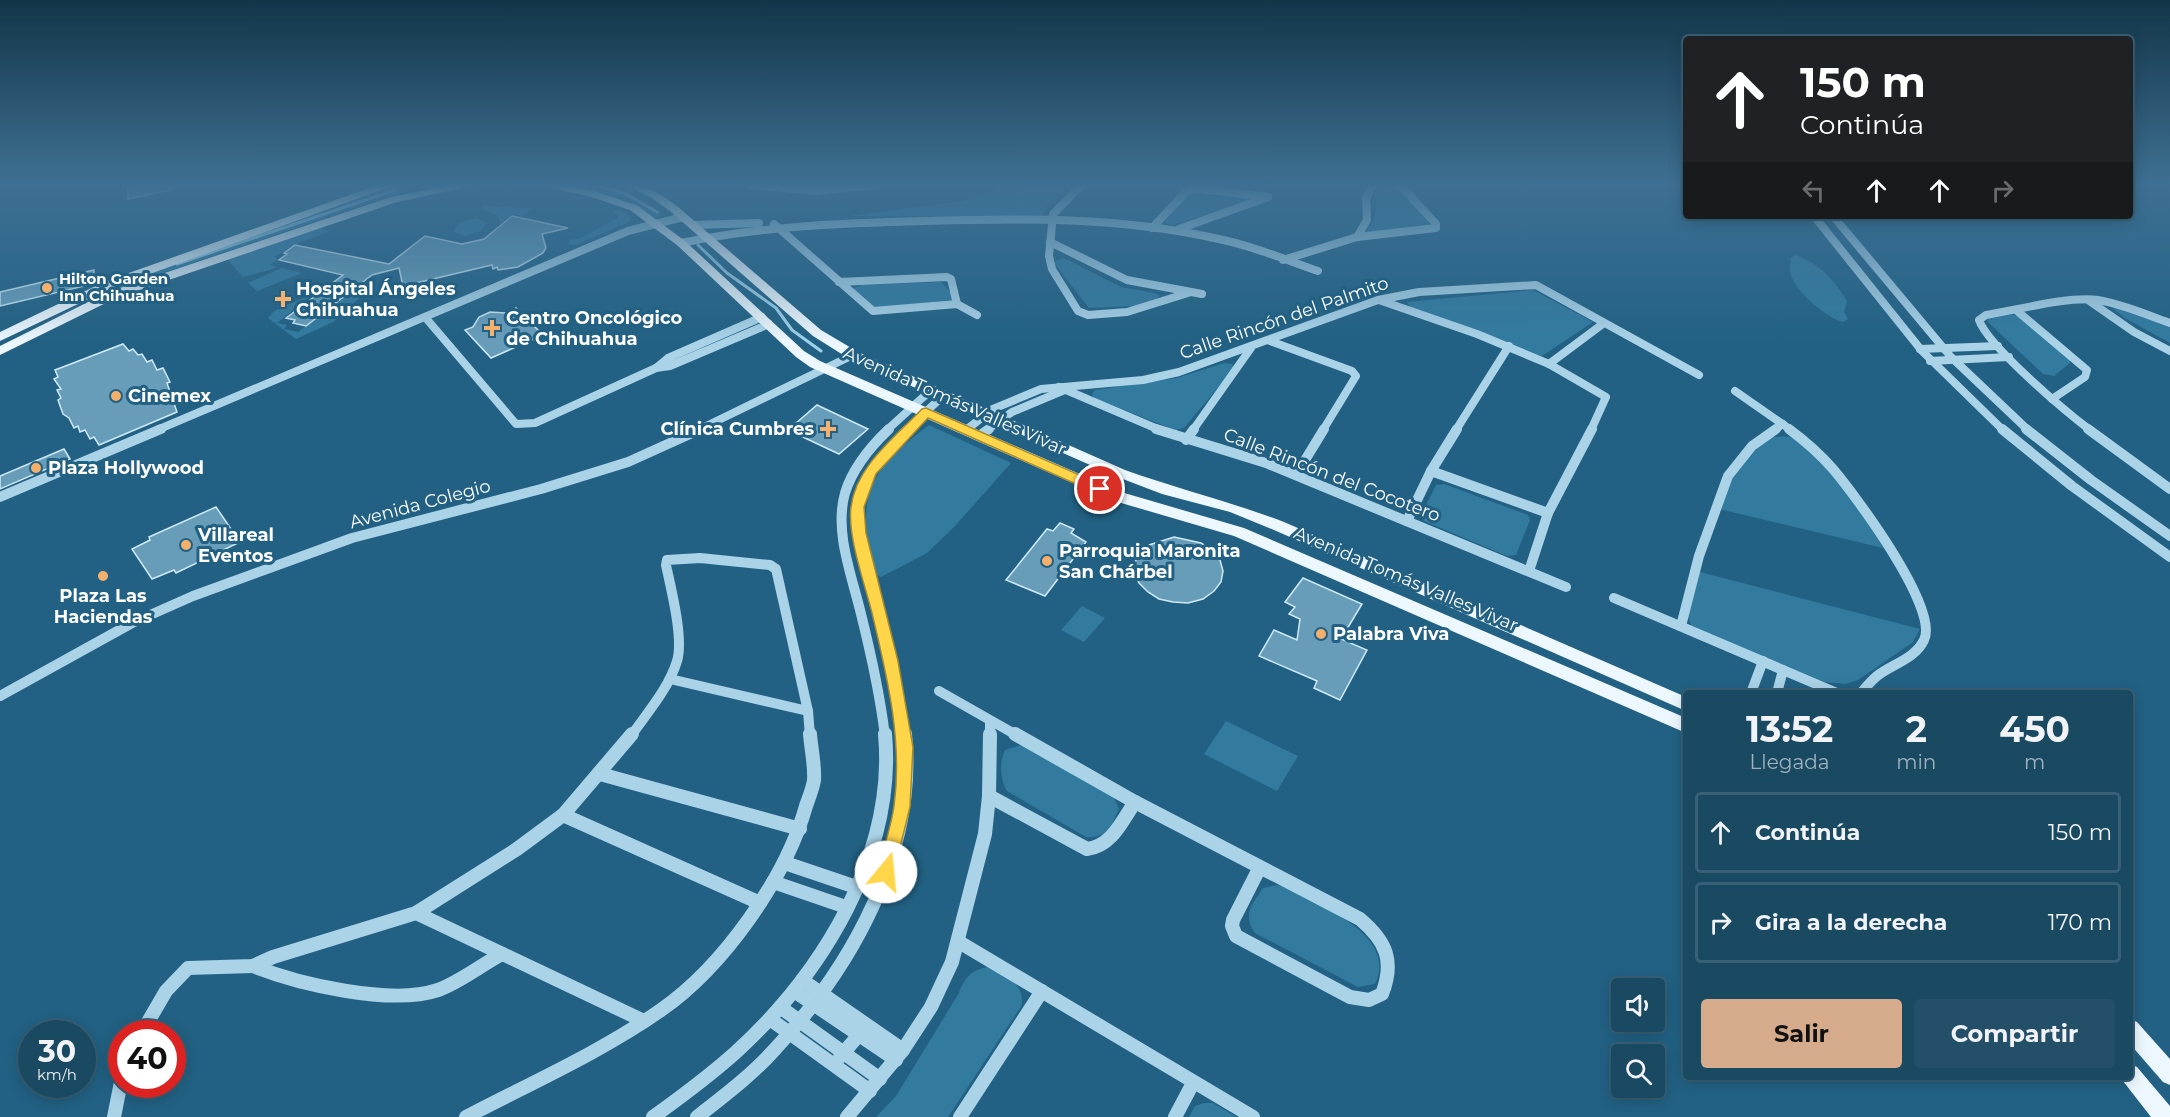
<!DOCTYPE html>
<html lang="es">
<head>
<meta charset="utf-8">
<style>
	:root { --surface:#1a4962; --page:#235068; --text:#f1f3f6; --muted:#9fb2be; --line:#386177; --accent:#d6ab8b }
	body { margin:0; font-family:Montserrat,sans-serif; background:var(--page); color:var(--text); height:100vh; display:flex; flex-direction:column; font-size:22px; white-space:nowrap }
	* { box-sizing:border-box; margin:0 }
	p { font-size:20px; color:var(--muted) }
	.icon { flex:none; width:33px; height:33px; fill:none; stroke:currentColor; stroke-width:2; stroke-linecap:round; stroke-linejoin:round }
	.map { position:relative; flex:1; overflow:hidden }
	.side { position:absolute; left:1683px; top:690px; width:450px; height:390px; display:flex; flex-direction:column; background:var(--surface); border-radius:6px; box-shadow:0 3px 15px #0003,0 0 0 2px var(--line) }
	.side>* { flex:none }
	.banner { position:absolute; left:1683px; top:36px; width:450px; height:183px; border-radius:6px; box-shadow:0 3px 15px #0003,0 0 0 2px var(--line); background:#202124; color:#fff; overflow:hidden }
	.buttons { position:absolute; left:1611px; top:978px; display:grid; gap:12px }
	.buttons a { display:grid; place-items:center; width:54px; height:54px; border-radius:6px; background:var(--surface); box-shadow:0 3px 15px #0003,0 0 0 2px var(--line); font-size:30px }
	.speed { position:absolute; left:18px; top:1020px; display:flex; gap:12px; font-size:30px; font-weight:700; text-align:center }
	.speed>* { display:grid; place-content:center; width:78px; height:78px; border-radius:50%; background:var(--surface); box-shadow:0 3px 15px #0003,0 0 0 2px var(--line); line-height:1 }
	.speed small { font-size:15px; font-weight:400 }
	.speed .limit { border:9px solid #d22; background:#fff; color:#111 }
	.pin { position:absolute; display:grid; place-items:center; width:51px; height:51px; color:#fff; margin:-26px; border:3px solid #fff; border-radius:50%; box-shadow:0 2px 6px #0007 }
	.me { position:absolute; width:66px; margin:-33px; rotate:17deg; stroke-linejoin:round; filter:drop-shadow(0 0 4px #0008) }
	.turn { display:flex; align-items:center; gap:21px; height:126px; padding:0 18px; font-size:27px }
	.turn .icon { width:78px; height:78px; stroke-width:2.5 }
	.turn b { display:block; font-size:42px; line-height:51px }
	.lanes { display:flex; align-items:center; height:57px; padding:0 18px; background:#0003; justify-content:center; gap:30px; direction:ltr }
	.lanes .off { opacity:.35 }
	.eta { display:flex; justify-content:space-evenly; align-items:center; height:102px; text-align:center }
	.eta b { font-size:36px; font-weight:700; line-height:42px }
	.action { display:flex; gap:12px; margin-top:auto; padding:12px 18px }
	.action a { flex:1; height:69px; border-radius:6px; background:var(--accent); color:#111; font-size:24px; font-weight:700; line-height:69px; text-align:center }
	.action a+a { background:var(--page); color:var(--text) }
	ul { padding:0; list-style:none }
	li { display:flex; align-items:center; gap:18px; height:81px; margin:0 12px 9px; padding:0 6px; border:3px solid var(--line); border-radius:6px }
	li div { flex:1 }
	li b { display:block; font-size:22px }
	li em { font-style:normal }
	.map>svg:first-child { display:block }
	.green { fill:#327b9f }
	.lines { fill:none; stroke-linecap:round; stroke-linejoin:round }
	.stream { stroke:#9ed1e9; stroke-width:3 }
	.building { fill:#679db9; stroke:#cee9f6; stroke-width:1.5 }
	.minor-far2 { stroke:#aad3e8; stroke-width:8 }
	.minor-far1 { stroke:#aad3e8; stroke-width:10 }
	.minor { stroke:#aad3e8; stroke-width:14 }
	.major { fill:#ecf7fe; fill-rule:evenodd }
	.route { fill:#ffd54a; stroke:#a68a30; stroke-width:1.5 }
	.poi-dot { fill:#f4b06c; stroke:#226183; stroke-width:2 }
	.labels { text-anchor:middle; stroke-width:6; stroke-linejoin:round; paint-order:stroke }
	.far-poi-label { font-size:15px; font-weight:bold; fill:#fff; stroke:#226183; text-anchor:start }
	.poi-label { font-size:18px; font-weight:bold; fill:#fff; stroke:#226183; text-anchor:start }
	.street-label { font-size:18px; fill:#fff; stroke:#226183 }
</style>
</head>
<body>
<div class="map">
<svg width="2170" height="1117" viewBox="0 0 2170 1117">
	<rect width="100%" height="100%" fill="#226183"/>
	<g class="green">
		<path d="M 556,185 L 610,186 L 645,200 L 661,212 L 662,215 L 653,218 L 640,210 Z"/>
		<path d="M 1016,185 L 1071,185 L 1047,207 L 1042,216 L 850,216 L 962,201 Z"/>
		<path d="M 1387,185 L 1400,185 L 1430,225 L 1366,232 C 1370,226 1374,221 1375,214 C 1377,202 1372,190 1387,185 Z"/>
		<path d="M 394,186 L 400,186 L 402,192 L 128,285 L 73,306 L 112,287 L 161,268 Z"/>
		<path d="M 1195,191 L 1250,198 L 1249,201 L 1173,225 L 1164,223 L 1187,194 Z"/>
		<path d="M 481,206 L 531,208 L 523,216 L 512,214 L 500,223 L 497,215 L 483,210 Z"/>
		<path d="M 619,209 L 631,217 L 629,222 L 575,245 L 568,244 L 569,240 L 578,239 L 616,219 L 618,216 L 613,212 Z"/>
		<path d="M 477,218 L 486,223 L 481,231 L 466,236 L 454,232 L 458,223 Z"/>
		<path d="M 321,227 L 328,232 C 308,239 291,246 274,257 L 278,259 L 270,265 L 276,267 L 273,269 L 243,277 L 228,260 Z"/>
		<path d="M 1795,255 C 1818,262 1836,281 1847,302 L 1844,312 L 1848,319 L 1843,322 C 1825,317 1793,290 1790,271 C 1789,266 1792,263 1790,258 Z"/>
		<path d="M 1064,258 L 1121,287 L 1154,293 L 1159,295 L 1158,298 L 1133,306 L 1089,308 L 1055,264 L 1056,261 Z"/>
		<path d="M 282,268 L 302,273 L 257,291 L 248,283 Z"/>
		<path d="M 941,282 L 954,296 L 952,300 L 875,308 L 853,291 L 853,288 L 863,285 Z"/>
		<path d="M 362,283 L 373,285 L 377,290 L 359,298 L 333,322 L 296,339 L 268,318 L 274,311 L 316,292 L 277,323 L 287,325 L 284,329 L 298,332 Z"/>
		<path d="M 1533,290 L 1593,322 L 1539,358 L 1411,309 L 1407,302 Z"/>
		<path d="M 2110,306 L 2170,325 L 2170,343 L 2125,318 Z"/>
		<path d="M 2010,314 L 2018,316 L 2070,359 L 2070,363 L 2054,376 L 2043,374 L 1987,321 L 1989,317 Z"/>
		<path d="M 1224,363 L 1232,364 L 1234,368 L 1184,428 L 1175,430 L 1094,398 L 1092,394 L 1095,390 L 1102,389 L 1177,378 Z"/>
		<path d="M 929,425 L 1011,463 L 955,526 L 927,553 L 881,577 L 873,573 C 857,494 866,473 929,425 Z"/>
		<path d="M 1771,437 C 1779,437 1790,435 1798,440 C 1828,459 1869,516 1883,548 L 1719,509 L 1725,482 L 1760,445 Z"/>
		<path d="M 1444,484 L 1528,515 L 1530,520 L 1516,555 L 1507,556 L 1424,521 L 1421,515 L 1436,485 Z"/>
		<path d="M 1700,572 L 1920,629 L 1913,642 L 1858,680 L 1846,684 L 1824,682 L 1692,627 L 1688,617 Z"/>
		<path d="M 1082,606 L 1105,618 L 1084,642 L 1061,630 Z"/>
		<path d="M 1226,721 L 1298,756 L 1277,791 L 1204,754 Z"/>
		<path d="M 1021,745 L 1114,798 L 1119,809 C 1110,827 1108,838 1086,837 L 1007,791 C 1000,780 999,762 1005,750 Z"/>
		<path d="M 1278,885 L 1287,887 C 1319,905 1399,936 1375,984 L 1358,987 L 1255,933 C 1242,914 1252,905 1263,888 Z"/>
		<path d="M 989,967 C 1007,978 1023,981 1022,1005 L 948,1117 L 876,1117 L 896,1096 L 959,993 C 965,977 972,969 989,967 Z"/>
		<path d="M 1204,1103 L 1213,1103 L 1236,1117 L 1189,1117 L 1195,1106 Z"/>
	</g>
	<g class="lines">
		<g class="stream">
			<path d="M 596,185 L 626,194 L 657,212"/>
			<path d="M 698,245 L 727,273 L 776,308 L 792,330 L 821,351"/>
			<path d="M 177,264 L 398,189"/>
		</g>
	</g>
	<g class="building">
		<path d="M 128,185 L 170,185 L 170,190 L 128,199 Z"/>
		<path d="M 512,216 L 568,228 L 542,234 L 546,248 L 543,253 L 518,267 L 498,270 L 497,267 L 493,269 L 492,265 L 403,286 L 399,268 L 372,275 L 306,326 L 293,323 L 295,320 L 286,318 L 343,275 L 279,260 L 287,254 L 284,253 L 295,245 L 389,264 L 425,236 L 462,244 L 484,239 Z"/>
		<path d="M 94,270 L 93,284 L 0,306 L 0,292 Z"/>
		<path d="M 516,308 L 543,335 L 491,358 L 465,330 L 473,327 L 479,317 L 490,312 L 506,313 Z"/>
		<path d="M 123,344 L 129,351 L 133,349 L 138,355 L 142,354 L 147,362 L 152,360 L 157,370 L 163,368 L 170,382 L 167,383 L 177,412 L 99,445 L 94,437 L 90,439 L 85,430 L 80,432 L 78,426 L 74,428 L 69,418 L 63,414 L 58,400 L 61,398 L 57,390 L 61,389 L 54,379 L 58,377 L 55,370 Z"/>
		<path d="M 817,405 L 868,429 L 839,454 L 788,430 Z"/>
		<path d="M 64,449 L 70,459 L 0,489 L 0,476 Z"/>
		<path d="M 216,507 L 240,542 L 176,573 L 174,570 L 152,579 L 132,549 L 150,540 L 149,537 Z"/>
		<path d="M 1060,523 L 1074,529 L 1071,533 L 1086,542 L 1045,596 L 1006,580 L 1047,529 L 1053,531 Z"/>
		<path d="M 1174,537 L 1201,543 L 1212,550 L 1220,560 L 1223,571 L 1221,582 L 1214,591 L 1203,599 L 1188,603 L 1173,602 L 1159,599 L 1148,592 L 1139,583 L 1135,573 L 1135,562 L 1140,553 L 1149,545 Z"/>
		<path d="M 1303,578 L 1362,604 L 1341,639 L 1367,650 L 1340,700 L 1314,688 L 1317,681 L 1259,656 L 1274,630 L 1297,640 L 1300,619 L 1289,614 L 1295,607 L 1285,602 Z"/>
	</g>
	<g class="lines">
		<g class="minor-far2">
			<path d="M 751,185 L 815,191 L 876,185"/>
			<path d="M 1082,185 L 1053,214 L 1049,256 L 1052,269 L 1078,311 L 1088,315 L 1127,312 L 1188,293"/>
			<path d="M 1814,216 L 1922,351 L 2003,430"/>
			<path d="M 1833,216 L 1951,357 L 2028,430"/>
			<path d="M 774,224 L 873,311 L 957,304 L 977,315"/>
			<path d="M 692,225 L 759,223"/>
			<path d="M 1152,228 L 1187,191 L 1193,188 L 1268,197"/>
			<path d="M 1179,229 L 1268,197"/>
			<path d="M 1357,237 L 1367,220 L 1366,198 L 1373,185"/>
			<path d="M 1050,242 L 1127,280 L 1202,294"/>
			<path d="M 681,243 C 762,226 843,223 925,221 C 1022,218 1119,217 1214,238 C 1250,245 1284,259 1318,271"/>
			<path d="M 1283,260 L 1357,237 L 1436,228 L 1436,224 L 1400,185"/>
			<path d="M 839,282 L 947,277 L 951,279 L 957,304"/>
			<path d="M 1379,300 L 1477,334 L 1549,364 L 1606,397 L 1591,430"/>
			<path d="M 2088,300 L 2134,332 L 2170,351"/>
			<path d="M 2016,310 L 2087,370 L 2085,377 L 2052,399"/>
			<path d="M 425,317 L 516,424 L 535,423 L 656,368"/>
			<path d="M 762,317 L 668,358 L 656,368 L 670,366 L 769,324"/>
			<path d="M 1270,341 L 1352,371 L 1356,376 L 1323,430"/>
			<path d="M 1920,349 L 1998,346"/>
			<path d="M 1930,361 L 2009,357"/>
			<path d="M 1549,364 L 1604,323"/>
			<path d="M 1059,387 L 1160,430"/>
			<path d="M 1735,391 L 1791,430"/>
			<path d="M 157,430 L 628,231 L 683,217"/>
			<path d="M 698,430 L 853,355"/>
			<path d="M 887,430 L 931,390"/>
			<path d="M 906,430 L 943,396"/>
			<path d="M 966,430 L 993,409 L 1041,389 L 1143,380 L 1179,372 L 1378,300 L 1419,292 L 1536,285 L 1699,375"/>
			<path d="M 987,430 L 1012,412 L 1067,389"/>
			<path d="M 1193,430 L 1251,348"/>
			<path d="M 1456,430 L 1509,346"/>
			<path d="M 1774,430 L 1783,424"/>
			<path d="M 2090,430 C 2065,411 1988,346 1979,320 L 1986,315 C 2017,310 2068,296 2098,300 C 2123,304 2147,315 2170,323"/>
		</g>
		<g class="minor-far1">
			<path d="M 1156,429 L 1266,463 L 1566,587"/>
			<path d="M 1789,429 C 1805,441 1820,454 1833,469 C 1855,495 1940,609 1924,640 C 1915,659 1892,664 1877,676 C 1871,681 1866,687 1861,693"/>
			<path d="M 2002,429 L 2072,486 L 2170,557"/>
			<path d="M 2026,429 L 2091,480 L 2170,536"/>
			<path d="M 2088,429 L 2170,489"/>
			<path d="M 979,436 L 989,429"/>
			<path d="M 1186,440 L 1194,429"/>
			<path d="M 1431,471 L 1548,513"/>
			<path d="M 1296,475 L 1324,429"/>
			<path d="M 0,497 L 161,429"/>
			<path d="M 1407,521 L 1431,471 L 1457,429"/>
			<path d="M 1529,571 L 1548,513 L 1592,429"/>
			<path d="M 1614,598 L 1837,693"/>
			<path d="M 1681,626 L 1699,556 L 1728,476 L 1752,446 L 1776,429"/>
			<path d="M 670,679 L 808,711"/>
			<path d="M 939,691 L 1018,736"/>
			<path d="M 1751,693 L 1763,661"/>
			<path d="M 1777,693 L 1783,670"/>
			<path d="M 0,696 L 132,623 L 193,596 L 352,538 L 541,489 L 628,462 L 701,429"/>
			<path d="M 631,736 C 647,713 669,688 677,661 C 684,639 671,589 666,565 L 667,560 L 700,558 L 770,565 L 776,569 L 808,711 L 810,736"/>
			<path d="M 885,736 C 880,695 871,654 861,614 C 852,576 834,532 845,493 C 853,467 870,447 889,429"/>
			<path d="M 905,736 C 900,694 889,652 878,611 C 869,576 849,532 860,495 C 868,468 889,448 908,429"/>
			<path d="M 990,736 L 990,721"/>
		</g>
		<g class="minor">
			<path d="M 1015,734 L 1135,802 L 1360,919 C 1386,941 1395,961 1382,994 L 1369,1000 L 1350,997 L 1236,936 L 1232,926 L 1233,920 L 1260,867"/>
			<path d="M 600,774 L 800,829"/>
			<path d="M 989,796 L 1087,849 C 1112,846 1122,821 1135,802"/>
			<path d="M 563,815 L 760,903"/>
			<path d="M 785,863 L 856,887"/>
			<path d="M 773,882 L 846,907"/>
			<path d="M 416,913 L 644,1021"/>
			<path d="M 959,942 L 1253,1117"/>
			<path d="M 253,966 C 298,984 391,1006 438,990 C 460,982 481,965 502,954"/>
			<path d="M 802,980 L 903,1050"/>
			<path d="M 794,991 L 896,1060"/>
			<path d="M 780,1007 L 880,1079"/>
			<path d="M 770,1019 L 870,1091"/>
			<path d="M 141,1034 L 166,991 L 188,968 L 253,966 L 273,957 L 416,913 L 517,849 L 563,815 L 632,734"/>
			<path d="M 840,1057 L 863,1030"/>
			<path d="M 114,1117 L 122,1077"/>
			<path d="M 466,1117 C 531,1083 601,1052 661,1010 C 723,967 786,878 806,806 C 809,797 813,788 814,780 C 815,765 811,748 810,734"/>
			<path d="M 653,1117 C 681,1097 709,1076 735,1053 C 822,974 896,855 885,734"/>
			<path d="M 697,1117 C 725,1095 753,1074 776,1048 C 853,965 917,850 905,734"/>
			<path d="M 847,1117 L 903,1050 L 931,1007 L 952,962 L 985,834 L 989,796 L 990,734"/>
			<path d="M 960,1117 L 1042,991"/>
			<path d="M 1175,1117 L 1193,1083"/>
		</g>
		<g class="major">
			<path d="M 378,185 L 395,185 L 114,287 L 0,341 L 0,332 L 106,281 Z"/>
			<path d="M 452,185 L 477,185 L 397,202 L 116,298 L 0,355 L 0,346 L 108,292 L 391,197 Z"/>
			<path d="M 538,185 L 564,185 L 594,191 L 638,206 L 685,241 L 804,351 L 820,361 L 1121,492 L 1244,528 L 1686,718 L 1686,733 L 1234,536 L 1111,500 L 810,367 L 796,357 L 677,245 L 630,210 L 592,197 Z"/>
			<path d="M 626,185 C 647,185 661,194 678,207 L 821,330 L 858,352 L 1125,470 C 1178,489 1232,502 1284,522 L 1686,697 L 1686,711 L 1274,530 L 1230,512 L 1162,494 L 1115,476 L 848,358 L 813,336 L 670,211 L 652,198 Z"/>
			<path d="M 2130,1019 L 2137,1022 L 2170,1059 L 2170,1085 L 2163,1082 L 2130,1044 Z"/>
			<path d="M 2130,1064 L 2137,1067 L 2170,1106 L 2170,1117 L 2151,1117 L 2123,1081 L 2121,1077 L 2130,1077 Z"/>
		</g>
	</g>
	<linearGradient id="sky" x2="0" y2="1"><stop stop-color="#133548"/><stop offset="0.54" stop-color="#3e7093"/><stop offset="1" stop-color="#3e7093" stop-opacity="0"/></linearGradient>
	<rect width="2170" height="342" fill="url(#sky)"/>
	<path class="route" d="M 926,408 L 1105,486 L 1107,489 L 1100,494 L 1096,493 L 928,418 L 876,474 L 864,507 L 866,533 L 898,661 L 913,747 L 910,807 L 894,872 L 892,877 L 886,880 L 880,877 L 877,872 C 883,850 891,828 894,806 C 903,741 887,676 872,613 C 865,585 847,535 851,507 C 856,466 895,437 922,409 Z"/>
	<g class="poi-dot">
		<circle cx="47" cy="288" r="6"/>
		<path d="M280 290h6v6h6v6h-6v6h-6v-6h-6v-6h6z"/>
		<path d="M489 319h6v6h6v6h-6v6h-6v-6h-6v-6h6z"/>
		<circle cx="116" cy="396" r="6"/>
		<path d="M825 420h6v6h6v6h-6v6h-6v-6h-6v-6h6z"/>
		<circle cx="36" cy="468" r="6"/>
		<circle cx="186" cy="545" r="6"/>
		<circle cx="1047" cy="561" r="6"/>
		<circle cx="103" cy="576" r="6"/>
		<circle cx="1321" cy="634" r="6"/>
	</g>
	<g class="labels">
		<g class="far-poi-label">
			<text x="59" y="284">Hilton Garden<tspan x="59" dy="17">Inn Chihuahua</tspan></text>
		</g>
		<g class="poi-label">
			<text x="296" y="295">Hospital Ángeles<tspan x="296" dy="21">Chihuahua</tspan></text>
			<text x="506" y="324">Centro Oncológico<tspan x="506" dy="21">de Chihuahua</tspan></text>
			<text x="128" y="402">Cinemex</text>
			<text x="814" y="435" text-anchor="end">Clínica Cumbres</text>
			<text x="48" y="474">Plaza Hollywood</text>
			<text x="198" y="541">Villareal<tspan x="198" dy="21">Eventos</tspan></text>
			<text x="1059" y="557">Parroquia Maronita<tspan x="1059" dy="21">San Chárbel</tspan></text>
			<text x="103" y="602" text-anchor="middle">Plaza Las<tspan x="103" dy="21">Haciendas</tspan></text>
			<text x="1333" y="640">Palabra Viva</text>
		</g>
		<g class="street-label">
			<text transform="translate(1284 318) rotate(-19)" y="6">Calle Rincón del Palmito</text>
			<text transform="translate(955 401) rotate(24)" y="6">Avenida Tomás Valles Vivar</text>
			<text transform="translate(1332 475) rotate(21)" y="6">Calle Rincón del Cocotero</text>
			<text transform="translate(420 504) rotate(-15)" y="6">Avenida Colegio</text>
			<text transform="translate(1406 579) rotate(23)" y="6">Avenida Tomás Valles Vivar</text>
		</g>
	</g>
</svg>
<div class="buttons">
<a><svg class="icon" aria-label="sound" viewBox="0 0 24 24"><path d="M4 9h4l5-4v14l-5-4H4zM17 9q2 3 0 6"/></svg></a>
<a><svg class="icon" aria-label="search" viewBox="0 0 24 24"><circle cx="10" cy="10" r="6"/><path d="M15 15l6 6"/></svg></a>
</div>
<div class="speed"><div>30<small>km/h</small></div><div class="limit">40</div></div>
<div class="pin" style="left:1100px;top:489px;background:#d93025"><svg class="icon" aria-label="arrive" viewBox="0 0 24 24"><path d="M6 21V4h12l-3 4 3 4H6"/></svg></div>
<svg class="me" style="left:886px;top:872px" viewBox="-20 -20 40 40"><circle r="19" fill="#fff"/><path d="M0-13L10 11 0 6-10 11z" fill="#ffd54a"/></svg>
<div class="banner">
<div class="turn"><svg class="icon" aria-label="ahead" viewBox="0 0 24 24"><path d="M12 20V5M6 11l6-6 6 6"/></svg><div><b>150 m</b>Continúa</div></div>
<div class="lanes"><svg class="icon off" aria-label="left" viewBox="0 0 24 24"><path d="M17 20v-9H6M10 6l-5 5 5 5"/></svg><svg class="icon" aria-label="ahead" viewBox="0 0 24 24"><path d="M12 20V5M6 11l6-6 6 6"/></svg><svg class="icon" aria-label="ahead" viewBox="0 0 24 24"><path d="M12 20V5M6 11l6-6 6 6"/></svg><svg class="icon off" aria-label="right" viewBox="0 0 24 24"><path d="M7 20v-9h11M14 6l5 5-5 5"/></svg></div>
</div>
<section class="side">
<div class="eta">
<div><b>13:52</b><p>Llegada</p></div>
<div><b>2</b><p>min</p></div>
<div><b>450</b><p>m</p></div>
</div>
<ul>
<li><svg class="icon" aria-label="ahead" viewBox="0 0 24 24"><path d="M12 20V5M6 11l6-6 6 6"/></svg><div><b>Continúa</b></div><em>150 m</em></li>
<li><svg class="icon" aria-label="right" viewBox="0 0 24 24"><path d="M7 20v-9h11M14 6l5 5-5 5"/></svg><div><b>Gira a la derecha</b></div><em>170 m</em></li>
</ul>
<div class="action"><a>Salir</a><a>Compartir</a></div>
</section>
</div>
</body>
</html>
